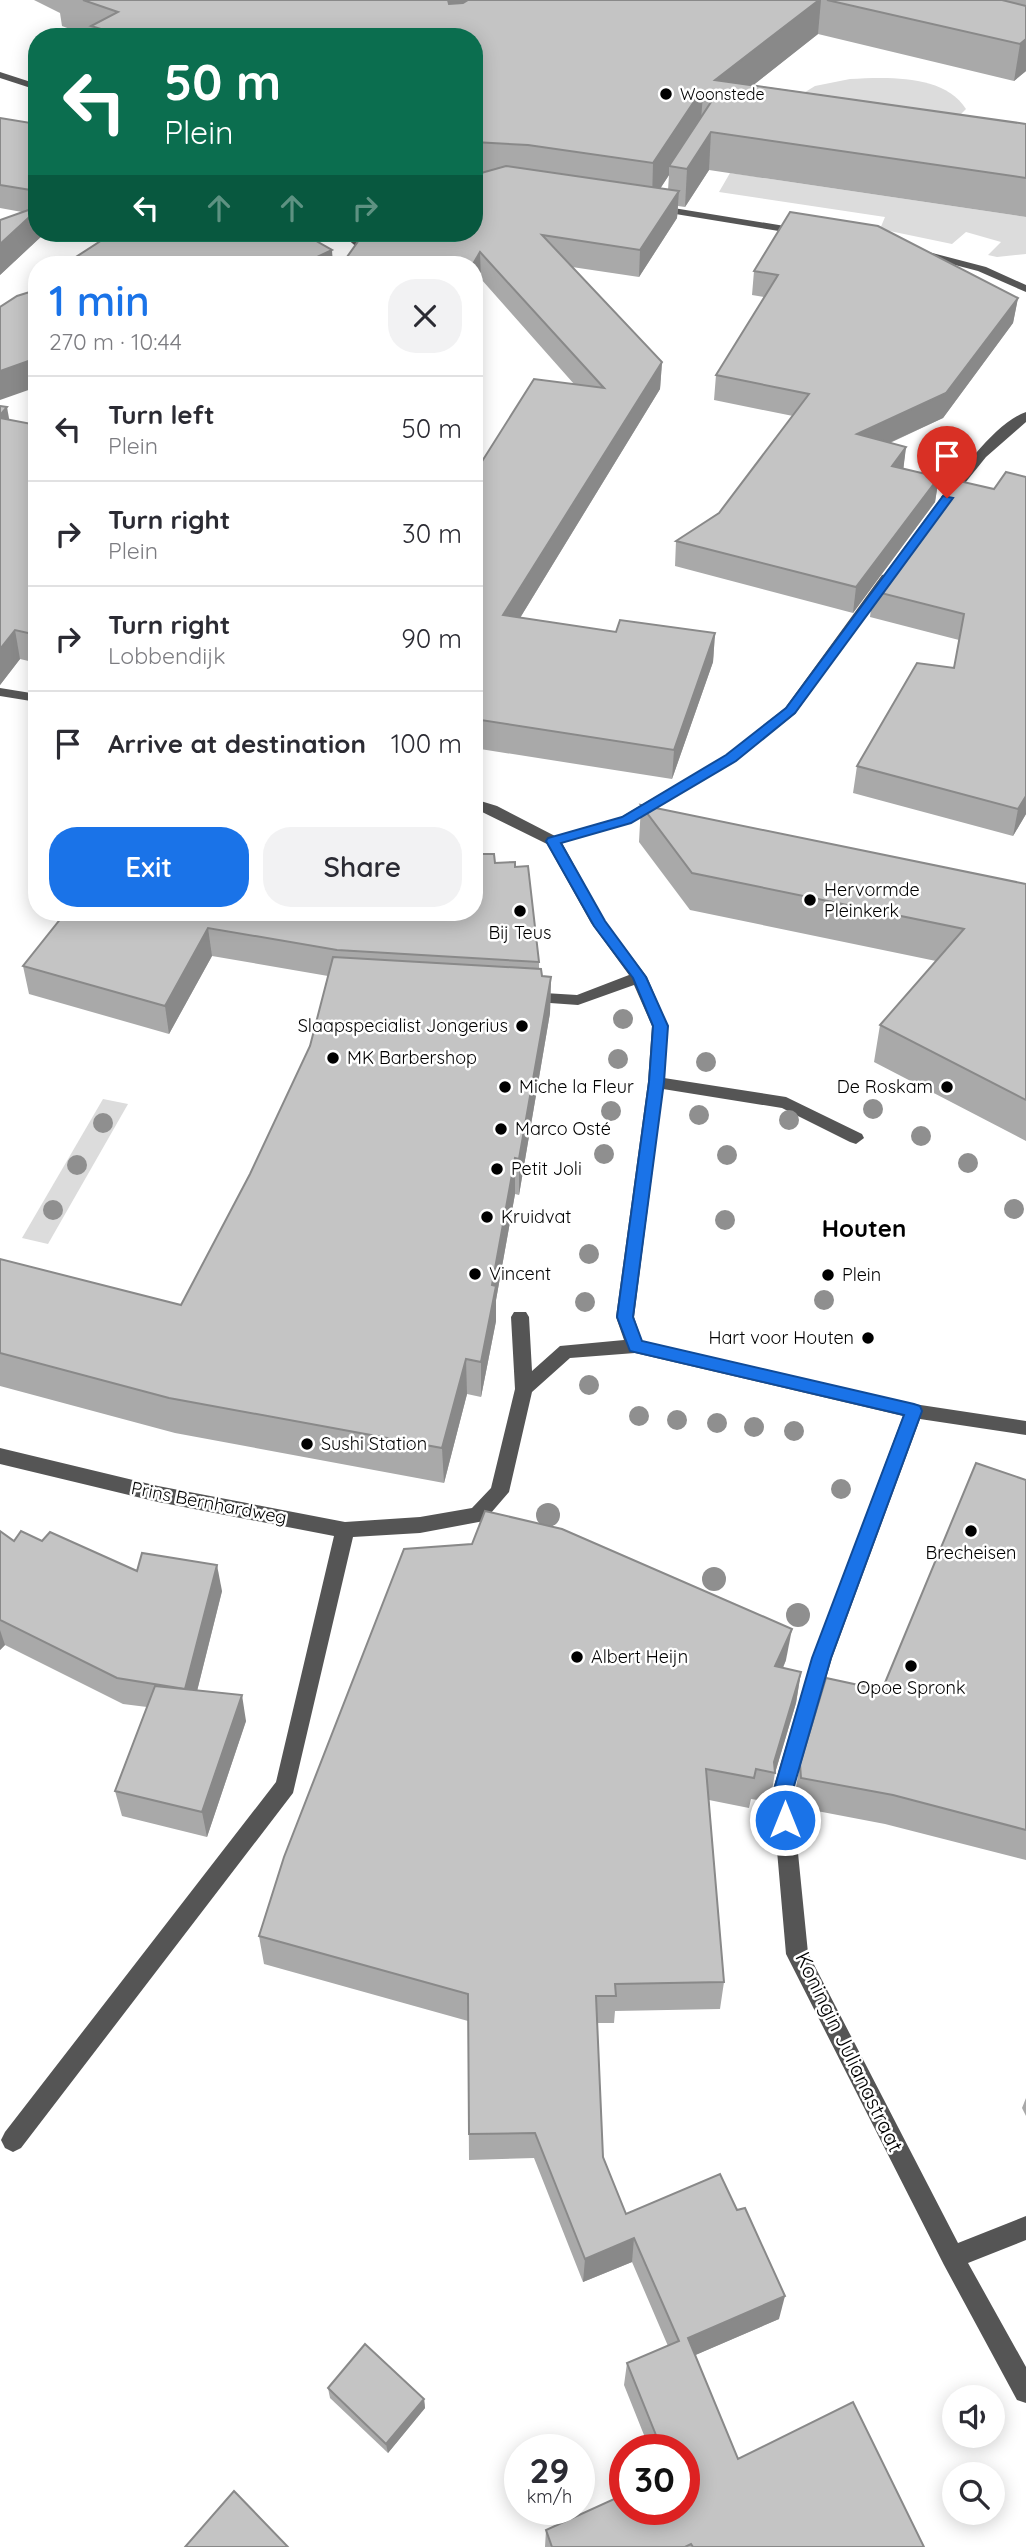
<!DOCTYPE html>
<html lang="en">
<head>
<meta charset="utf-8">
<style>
	:root { --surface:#fff; --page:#f2f2f3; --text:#2b2b33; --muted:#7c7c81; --line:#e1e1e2; --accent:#1a73e8 }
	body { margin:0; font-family:Quicksand,sans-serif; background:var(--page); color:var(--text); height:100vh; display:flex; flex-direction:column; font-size:26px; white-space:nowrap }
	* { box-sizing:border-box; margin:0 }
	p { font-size:23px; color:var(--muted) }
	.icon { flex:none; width:38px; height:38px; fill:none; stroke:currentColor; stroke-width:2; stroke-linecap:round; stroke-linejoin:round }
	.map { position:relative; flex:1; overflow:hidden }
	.details { position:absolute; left:28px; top:256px; width:455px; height:665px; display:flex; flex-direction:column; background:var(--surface); border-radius:28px; box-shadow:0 4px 18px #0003 }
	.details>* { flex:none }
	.guide { position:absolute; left:28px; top:28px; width:455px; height:214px; border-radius:28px; box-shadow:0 4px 18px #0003; background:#0b6e4f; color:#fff; overflow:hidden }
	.fabs { position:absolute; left:942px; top:2385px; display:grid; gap:14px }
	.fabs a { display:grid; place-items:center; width:63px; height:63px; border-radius:50%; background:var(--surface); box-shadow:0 4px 18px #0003; font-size:35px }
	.speed { position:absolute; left:504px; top:2434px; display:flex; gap:14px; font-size:35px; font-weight:700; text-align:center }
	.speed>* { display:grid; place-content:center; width:91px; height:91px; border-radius:50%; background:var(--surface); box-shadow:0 4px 18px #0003; line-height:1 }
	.speed small { font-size:18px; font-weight:400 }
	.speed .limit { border:10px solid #d22; background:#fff; color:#111 }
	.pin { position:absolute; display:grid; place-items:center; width:60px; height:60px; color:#fff; margin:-72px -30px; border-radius:50% 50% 50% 0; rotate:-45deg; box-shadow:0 0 7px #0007 }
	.pin .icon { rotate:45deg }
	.me { position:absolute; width:77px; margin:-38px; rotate:0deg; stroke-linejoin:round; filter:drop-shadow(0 0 5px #0008) }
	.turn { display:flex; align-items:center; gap:24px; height:147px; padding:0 21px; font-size:32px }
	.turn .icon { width:91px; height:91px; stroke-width:2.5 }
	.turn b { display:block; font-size:49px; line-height:60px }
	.lanes { display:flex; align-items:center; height:66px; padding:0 21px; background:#0003; justify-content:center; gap:35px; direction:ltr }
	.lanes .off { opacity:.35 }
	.round { display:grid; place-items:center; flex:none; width:74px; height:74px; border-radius:28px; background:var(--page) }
	.head { display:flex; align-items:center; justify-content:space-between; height:119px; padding:0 21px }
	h1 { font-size:42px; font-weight:600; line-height:52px; color:var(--accent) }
	.cta { display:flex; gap:14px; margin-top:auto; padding:14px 21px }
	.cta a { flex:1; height:80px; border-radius:28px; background:var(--accent); color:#fff; font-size:28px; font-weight:600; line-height:80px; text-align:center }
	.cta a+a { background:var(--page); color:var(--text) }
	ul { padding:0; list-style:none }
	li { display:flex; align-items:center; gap:21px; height:105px; padding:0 21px; border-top:2px solid var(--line) }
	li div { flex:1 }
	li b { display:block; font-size:26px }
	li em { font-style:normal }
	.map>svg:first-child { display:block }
	.green { fill:#dcdcdc }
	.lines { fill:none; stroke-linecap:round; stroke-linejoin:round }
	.minor { fill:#555; fill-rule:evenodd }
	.tree { fill:#8f8f8f }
	.wall { fill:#a9a9a9; fill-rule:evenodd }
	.shaded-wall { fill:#898989 }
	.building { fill:#c4c4c4; stroke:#898989; stroke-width:2 }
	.route { fill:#1a73e8; stroke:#114b97; stroke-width:2 }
	.poi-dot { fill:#000; stroke:#fff; stroke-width:2.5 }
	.labels { text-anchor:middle; stroke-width:5; stroke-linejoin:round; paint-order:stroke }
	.far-poi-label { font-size:16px; fill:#000; stroke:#fff; text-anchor:start }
	.poi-label { font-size:18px; fill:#000; stroke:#fff; text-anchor:start }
	.street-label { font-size:18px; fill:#000; stroke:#fff }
	.near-street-label { font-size:21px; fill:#000; stroke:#fff }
	.district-label { font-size:24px; font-weight:bold; fill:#000; stroke:#fff }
</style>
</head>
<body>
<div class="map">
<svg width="1026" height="2547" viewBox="0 0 1026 2547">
	<rect width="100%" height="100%" fill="#fff"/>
	<g class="green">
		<path d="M 850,79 C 887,77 944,74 966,109 L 956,119 L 794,99 L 815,86 Z"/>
		<path d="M 730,173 L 1026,217 L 1026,254 L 997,257 L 988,255 L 1001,242 L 966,232 L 952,244 L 880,229 L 885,217 L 719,192 Z"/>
		<path d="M 103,1099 L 128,1104 L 48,1244 L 22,1238 Z"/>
	</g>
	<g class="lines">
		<g class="minor">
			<path d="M 0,72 L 37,84 L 37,90 L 0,78 Z"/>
			<path d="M 655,205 L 803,229 L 808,232 L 803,235 L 651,210 L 651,206 Z"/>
			<path d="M 340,233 L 351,233 L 388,264 L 377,264 Z"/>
			<path d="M 917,249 L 986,267 L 1026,285 L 1026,292 L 978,271 L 913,254 L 912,252 Z"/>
			<path d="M 474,371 L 480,376 L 474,379 Z"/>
			<path d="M 1026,412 L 1026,422 L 986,457 L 949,503 L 941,503 L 941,497 C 961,472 995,423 1026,412 Z"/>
			<path d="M 887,574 L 893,578 L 795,714 L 736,761 L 631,823 L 562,843 L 605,921 L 647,977 L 668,1026 L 664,1078 L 786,1097 L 862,1134 L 864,1138 L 856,1144 L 850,1142 L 782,1108 L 663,1089 L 634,1317 L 642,1341 L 914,1404 L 1026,1421 L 1026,1435 L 920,1419 L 832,1658 L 792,1793 L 808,1953 L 958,2243 L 1026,2216 L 1026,2240 L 968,2263 L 1026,2367 L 1026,2403 L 1017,2400 L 944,2265 L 786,1954 L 772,1793 L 812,1658 L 903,1416 L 635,1353 L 570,1358 L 532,1392 L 509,1492 L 484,1521 L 420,1533 L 353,1537 L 293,1793 L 21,2148 L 13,2152 L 5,2148 L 1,2140 L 5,2132 L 276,1782 L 334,1536 L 158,1502 L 0,1464 L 0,1448 L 158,1486 L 345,1522 L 420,1517 L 472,1508 L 491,1488 L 515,1389 L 511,1317 L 514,1312 L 526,1312 L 529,1317 L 532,1371 L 560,1346 L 624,1340 L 616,1317 L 648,1082 L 652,1026 L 634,985 L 578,1005 L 522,1001 L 520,997 L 528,992 L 577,995 L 629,975 L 591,923 L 547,844 L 474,808 L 474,799 L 497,806 L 555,836 L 621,817 L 726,755 L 785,708 L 882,575 Z"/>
			<path d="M 0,688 L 37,694 L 37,702 L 0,696 Z"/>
		</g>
	</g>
	<g class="tree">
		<circle cx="623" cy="1019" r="10"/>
		<circle cx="618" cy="1059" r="10"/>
		<circle cx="706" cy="1062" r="10"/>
		<circle cx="873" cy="1109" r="10"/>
		<circle cx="611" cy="1111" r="10"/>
		<circle cx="699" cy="1115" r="10"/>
		<circle cx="789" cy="1120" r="10"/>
		<circle cx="103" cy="1123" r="10"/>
		<circle cx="921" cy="1136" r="10"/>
		<circle cx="604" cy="1154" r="10"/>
		<circle cx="727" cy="1155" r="10"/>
		<circle cx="968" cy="1163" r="10"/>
		<circle cx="77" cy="1165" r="10"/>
		<circle cx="1014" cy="1209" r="10"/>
		<circle cx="53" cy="1210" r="10"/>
		<circle cx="725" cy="1220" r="10"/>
		<circle cx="589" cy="1254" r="10"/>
		<circle cx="824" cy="1300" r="10"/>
		<circle cx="585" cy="1302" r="10"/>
		<circle cx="589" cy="1385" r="10"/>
		<circle cx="639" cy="1416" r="10"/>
		<circle cx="677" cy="1420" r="10"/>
		<circle cx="717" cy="1423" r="10"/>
		<circle cx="754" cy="1427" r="10"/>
		<circle cx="794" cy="1431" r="10"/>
		<circle cx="841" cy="1489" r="10"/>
		<circle cx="548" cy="1515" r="12"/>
		<circle cx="714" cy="1579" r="12"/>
		<circle cx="798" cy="1615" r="12"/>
	</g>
	<g class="wall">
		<path d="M 34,0 L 1026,0 L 1026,71 L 1014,81 L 818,34 L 753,85 L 1026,124 L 1026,217 L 709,170 L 685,207 L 678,206 L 677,218 L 639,277 L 572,267 L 662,362 L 660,389 L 520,618 L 616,632 L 715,633 L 713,662 L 672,779 L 474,748 L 474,474 L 574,384 L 481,279 L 342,264 L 373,238 L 373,233 L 474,233 L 474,37 L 91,37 L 62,26 L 60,13 ZM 669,175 L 668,190 L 660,189 Z"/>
		<path d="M 0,118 L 37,124 L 37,233 L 45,233 L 0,275 L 22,212 L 0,208 Z"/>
		<path d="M 754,271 L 1018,298 L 1013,323 L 943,418 L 890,443 L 906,447 L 903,469 L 939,477 L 935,502 L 853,613 L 675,566 L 676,541 L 719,513 L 793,416 L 714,400 L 716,375 L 764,297 L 752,295 Z"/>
		<path d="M 9,420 L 37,425 L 37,663 L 20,659 L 0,685 Z"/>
		<path d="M 1026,477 L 1026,814 L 1013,836 L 853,793 L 857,766 L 954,668 L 959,640 L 870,617 L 873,591 L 994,489 Z"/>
		<path d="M 641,805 L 1026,884 L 1026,1141 L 874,1062 L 880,1025 L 936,961 L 690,910 L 639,842 Z"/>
		<path d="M 495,863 L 515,867 L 539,962 L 539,969 L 542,976 L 551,977 L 550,1013 L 519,1195 L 515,1194 L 496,1300 L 496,1321 L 481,1397 L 467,1394 L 444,1483 L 175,1433 L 0,1386 L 0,1259 L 181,1305 L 250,1174 L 310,1046 L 328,976 L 212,956 L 169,1034 L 29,994 L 23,966 Z"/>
		<path d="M 1026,1480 L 1026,1860 L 885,1824 L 796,1807 L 795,1793 L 800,1764 L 882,1690 Z"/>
		<path d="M 0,1531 L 14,1541 L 42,1541 L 137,1571 L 222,1591 L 197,1691 L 246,1721 L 207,1837 L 122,1816 L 115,1791 L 147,1707 L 123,1704 L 5,1645 L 0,1650 Z"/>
		<path d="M 786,1660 L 783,1668 L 801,1672 L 796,1703 L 775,1773 L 770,1802 L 751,1799 L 749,1808 L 709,1800 L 724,1982 L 720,2009 L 615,2011 L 614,2023 L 597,2023 L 603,2157 L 626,2214 L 779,2319 L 695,2355 L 738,2459 L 924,2547 L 545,2547 L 546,2530 L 684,2510 L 684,2450 L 650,2450 L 624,2385 L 627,2363 L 668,2346 L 632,2262 L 583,2282 L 534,2158 L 469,2160 L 468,2021 L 264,1964 L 259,1936 Z"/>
		<path d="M 1026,2098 L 1026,2116 L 1022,2108 Z"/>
		<path d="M 328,2388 L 424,2399 L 425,2408 L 388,2453 L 330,2398 Z"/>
	</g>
	<g class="shaded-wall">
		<path d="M 448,0 L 475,0 L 448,35 Z"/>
		<path d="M 819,0 L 821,0 L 818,34 L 713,117 L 715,80 Z"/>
		<path d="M 1026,39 L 1026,71 L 1014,81 L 1020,44 Z"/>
		<path d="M 703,95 L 700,132 L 669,166 L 669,175 L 652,201 L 653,163 L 697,97 Z"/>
		<path d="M 711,132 L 709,170 L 685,207 L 687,169 Z"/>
		<path d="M 679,191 L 677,218 L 639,277 L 640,250 Z"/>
		<path d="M 37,210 L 37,233 L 45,233 L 0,275 L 0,244 Z"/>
		<path d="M 173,233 L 251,233 L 170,262 L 166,239 L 167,235 Z"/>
		<path d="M 332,250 L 333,264 L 302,264 Z"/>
		<path d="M 480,252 L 481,279 L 474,290 L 474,264 L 473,264 Z"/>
		<path d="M 1018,298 L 1013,323 L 943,418 L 854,459 L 857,434 Z"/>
		<path d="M 37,358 L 37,387 L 0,400 L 0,371 Z"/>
		<path d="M 662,362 L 660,389 L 504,644 L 503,615 Z"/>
		<path d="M 7,407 L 12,435 L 0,435 L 0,415 Z"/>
		<path d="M 906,447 L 903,472 L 892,466 Z"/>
		<path d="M 939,477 L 935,502 L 853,613 L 856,587 Z"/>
		<path d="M 15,630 L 20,659 L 0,685 L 0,649 Z"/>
		<path d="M 715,633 L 713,662 L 672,779 L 674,750 Z"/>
		<path d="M 1026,796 L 1026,814 L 1013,836 L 1018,809 Z"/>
		<path d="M 208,928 L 212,956 L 169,1034 L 165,1006 Z"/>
		<path d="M 551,977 L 550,1013 L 519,1195 L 519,1159 Z"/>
		<path d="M 515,1158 L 515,1194 L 496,1300 L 496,1321 L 481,1397 L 481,1362 L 492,1285 Z"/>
		<path d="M 466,1359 L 467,1394 L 444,1483 L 442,1448 Z"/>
		<path d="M 217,1565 L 222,1591 L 191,1715 L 185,1689 Z"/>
		<path d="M 792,1629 L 786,1660 L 770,1697 L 775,1666 Z"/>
		<path d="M 0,1630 L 5,1645 L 0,1650 Z"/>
		<path d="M 801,1672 L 796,1703 L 775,1773 L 774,1762 Z"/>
		<path d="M 242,1695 L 246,1721 L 207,1837 L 202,1812 Z"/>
		<path d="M 634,2238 L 632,2262 L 583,2282 L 585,2259 Z"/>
		<path d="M 785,2296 L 779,2319 L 684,2360 L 688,2338 Z"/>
		<path d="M 424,2399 L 425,2408 L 388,2453 L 386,2444 Z"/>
	</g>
	<g class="building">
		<path d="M 83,0 L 448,0 L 449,4 L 463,3 L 468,0 L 819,0 L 715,80 L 1026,124 L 1026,178 L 711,132 L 687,169 L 669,166 L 711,102 L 710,99 L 703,95 L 697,97 L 653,163 L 528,145 L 474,142 L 474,37 L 127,37 L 91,26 L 118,12 Z"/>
		<path d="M 827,0 L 1002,0 L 1026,6 L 1026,39 L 1020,44 Z"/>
		<path d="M 0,118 L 37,124 L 37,191 L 0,185 Z"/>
		<path d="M 506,166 L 679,191 L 640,250 L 542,235 L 662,362 L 503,615 L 616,632 L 620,620 L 715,633 L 674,750 L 474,719 L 474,474 L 534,379 L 604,388 L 480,252 L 473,264 L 342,264 L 364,233 L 366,233 L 376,240 L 389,239 L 389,235 L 386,233 L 474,233 L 474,175 Z"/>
		<path d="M 37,207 L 37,210 L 0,244 L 0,220 Z"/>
		<path d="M 790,212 L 878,226 L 1018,298 L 946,393 L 857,434 L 906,447 L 892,466 L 939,477 L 856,587 L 676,541 L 719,513 L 809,394 L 716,375 L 778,275 L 754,271 Z"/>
		<path d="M 113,233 L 173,233 L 167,235 L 166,239 L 184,240 L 204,233 L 302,233 L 332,250 L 302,264 L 65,264 Z"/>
		<path d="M 37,283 L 37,358 L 0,371 L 0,307 L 17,296 L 33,291 L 35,284 Z"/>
		<path d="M 0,406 L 7,407 L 0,415 Z"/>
		<path d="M 0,418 L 37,425 L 37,635 L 15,630 L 0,649 Z"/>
		<path d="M 1006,472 L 1026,477 L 1026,796 L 1018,809 L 857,766 L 917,663 L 954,668 L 964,614 L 873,591 L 955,480 L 994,489 Z"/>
		<path d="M 641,805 L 1026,884 L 1026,1100 L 880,1025 L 964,929 L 692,873 Z"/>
		<path d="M 474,854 L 494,854 L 495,863 L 515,862 L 515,867 L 528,866 L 539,962 L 337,950 L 208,928 L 165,1006 L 23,966 L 66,912 L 474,912 Z"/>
		<path d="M 333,957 L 541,969 L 542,976 L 551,977 L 519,1159 L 515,1158 L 492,1285 L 496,1286 L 481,1362 L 466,1359 L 442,1448 L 169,1398 L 0,1353 L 0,1259 L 181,1305 L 250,1174 L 310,1046 Z"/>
		<path d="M 976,1463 L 1026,1480 L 1026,1830 L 893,1795 L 801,1778 L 800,1764 L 826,1678 L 882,1690 Z"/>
		<path d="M 485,1511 L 562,1529 L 792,1629 L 775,1666 L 801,1672 L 774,1762 L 775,1773 L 756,1769 L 754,1778 L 706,1769 L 724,1982 L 615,1984 L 616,1996 L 596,1996 L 603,2157 L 626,2214 L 720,2174 L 737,2210 L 745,2208 L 785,2296 L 688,2338 L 738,2459 L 853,2402 L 924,2547 L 693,2547 L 691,2544 L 685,2547 L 552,2547 L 546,2530 L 625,2494 L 625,2510 L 684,2510 L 684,2450 L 662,2450 L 627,2363 L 679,2341 L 634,2238 L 585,2259 L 535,2133 L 469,2134 L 468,1994 L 259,1936 L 284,1857 L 404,1549 L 472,1544 Z"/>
		<path d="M 0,1531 L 14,1541 L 21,1531 L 42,1541 L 50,1532 L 137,1571 L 142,1553 L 217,1565 L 185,1689 L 117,1678 L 0,1620 Z"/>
		<path d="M 155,1686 L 242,1695 L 202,1812 L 115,1791 Z"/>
		<path d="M 365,2344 L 424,2399 L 386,2444 L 328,2388 Z"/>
		<path d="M 234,2491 L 288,2547 L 185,2547 Z"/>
	</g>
	<path class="route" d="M 943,496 L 953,498 L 795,713 L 736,761 L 631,823 L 561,843 L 605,921 L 646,977 L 668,1026 L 664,1082 L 633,1317 L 642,1341 L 914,1404 L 920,1406 L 922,1411 L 831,1658 L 792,1793 L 794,1820 L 791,1826 L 785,1828 L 778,1826 L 773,1793 L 812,1658 L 904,1415 L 630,1351 L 617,1317 L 649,1082 L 653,1026 L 633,978 L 594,926 L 546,841 L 548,838 L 622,817 L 726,755 L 786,708 Z"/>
	<g class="poi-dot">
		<circle cx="666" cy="94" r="7"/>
		<circle cx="810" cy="900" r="7"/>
		<circle cx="520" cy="911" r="7"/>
		<circle cx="522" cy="1026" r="7"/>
		<circle cx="333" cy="1058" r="7"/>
		<circle cx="505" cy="1087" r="7"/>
		<circle cx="947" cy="1087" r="7"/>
		<circle cx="501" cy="1129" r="7"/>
		<circle cx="497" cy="1169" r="7"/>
		<circle cx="487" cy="1217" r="7"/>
		<circle cx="475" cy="1274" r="7"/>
		<circle cx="828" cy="1275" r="7"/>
		<circle cx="868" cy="1338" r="7"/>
		<circle cx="307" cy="1444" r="7"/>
		<circle cx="971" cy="1531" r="7"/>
		<circle cx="577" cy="1657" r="7"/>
		<circle cx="911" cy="1666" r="7"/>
	</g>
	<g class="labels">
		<g class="far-poi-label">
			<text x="680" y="100">Woonstede</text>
		</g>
		<g class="poi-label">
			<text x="824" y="896">Hervormde<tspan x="824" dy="21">Pleinkerk</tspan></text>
			<text x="520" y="939" text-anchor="middle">Bij Teus</text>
			<text x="508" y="1032" text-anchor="end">Slaapspecialist Jongerius</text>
			<text x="347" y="1064">MK Barbershop</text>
			<text x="519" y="1093">Miche la Fleur</text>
			<text x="933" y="1093" text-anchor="end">De Roskam</text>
			<text x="515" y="1135">Marco Osté</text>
			<text x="511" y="1175">Petit Joli</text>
			<text x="501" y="1223">Kruidvat</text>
			<text x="489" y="1280">Vincent</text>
			<text x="842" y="1281">Plein</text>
			<text x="854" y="1344" text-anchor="end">Hart voor Houten</text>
			<text x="321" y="1450">Sushi Station</text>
			<text x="971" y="1559" text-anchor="middle">Brecheisen</text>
			<text x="591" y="1663">Albert Heijn</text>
			<text x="911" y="1694" text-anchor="middle">Opoe Spronk</text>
		</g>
		<g class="street-label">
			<text transform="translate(209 1503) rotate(11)" y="6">Prins Bernhardweg</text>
		</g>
		<g class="near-street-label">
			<text transform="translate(849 2052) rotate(64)" y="7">Koningin Julianastraat</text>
		</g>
		<g class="district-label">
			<text x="864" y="1237">Houten</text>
		</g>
	</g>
</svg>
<div class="fabs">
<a><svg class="icon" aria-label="sound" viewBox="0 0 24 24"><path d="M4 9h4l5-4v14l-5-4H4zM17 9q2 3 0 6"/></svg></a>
<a><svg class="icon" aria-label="search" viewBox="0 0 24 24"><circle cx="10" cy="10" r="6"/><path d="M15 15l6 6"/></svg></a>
</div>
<div class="speed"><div>29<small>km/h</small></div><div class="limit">30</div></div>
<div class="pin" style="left:947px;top:498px;background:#d93025"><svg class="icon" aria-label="arrive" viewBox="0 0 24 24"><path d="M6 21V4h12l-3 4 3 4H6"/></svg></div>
<svg class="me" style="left:785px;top:1820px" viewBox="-20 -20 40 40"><circle r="17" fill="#1a73e8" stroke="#fff" stroke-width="3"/><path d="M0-11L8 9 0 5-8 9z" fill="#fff"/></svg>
<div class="guide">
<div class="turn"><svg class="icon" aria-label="left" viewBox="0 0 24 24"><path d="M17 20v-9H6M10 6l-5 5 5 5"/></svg><div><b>50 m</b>Plein</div></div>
<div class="lanes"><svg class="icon" aria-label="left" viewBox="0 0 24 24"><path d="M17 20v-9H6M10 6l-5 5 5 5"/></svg><svg class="icon off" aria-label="ahead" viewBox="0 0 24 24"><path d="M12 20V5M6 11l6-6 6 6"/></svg><svg class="icon off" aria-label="ahead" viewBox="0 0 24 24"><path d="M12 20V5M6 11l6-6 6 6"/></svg><svg class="icon off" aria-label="right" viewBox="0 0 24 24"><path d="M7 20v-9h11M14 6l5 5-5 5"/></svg></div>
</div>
<section class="details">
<div class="head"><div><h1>1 min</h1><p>270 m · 10:44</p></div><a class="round"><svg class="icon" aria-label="close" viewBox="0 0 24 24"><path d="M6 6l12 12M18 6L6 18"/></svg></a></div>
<ul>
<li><svg class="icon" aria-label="left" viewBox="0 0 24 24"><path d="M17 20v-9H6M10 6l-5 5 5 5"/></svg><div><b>Turn left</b><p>Plein</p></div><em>50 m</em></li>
<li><svg class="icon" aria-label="right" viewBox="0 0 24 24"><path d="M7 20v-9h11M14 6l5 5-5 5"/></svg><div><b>Turn right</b><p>Plein</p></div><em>30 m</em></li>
<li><svg class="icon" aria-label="right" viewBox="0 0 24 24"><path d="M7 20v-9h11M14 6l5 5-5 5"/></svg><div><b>Turn right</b><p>Lobbendijk</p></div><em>90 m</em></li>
<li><svg class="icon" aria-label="arrive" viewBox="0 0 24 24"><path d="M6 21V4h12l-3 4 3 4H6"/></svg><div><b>Arrive at destination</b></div><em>100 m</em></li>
</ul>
<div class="cta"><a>Exit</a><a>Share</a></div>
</section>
</div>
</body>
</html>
